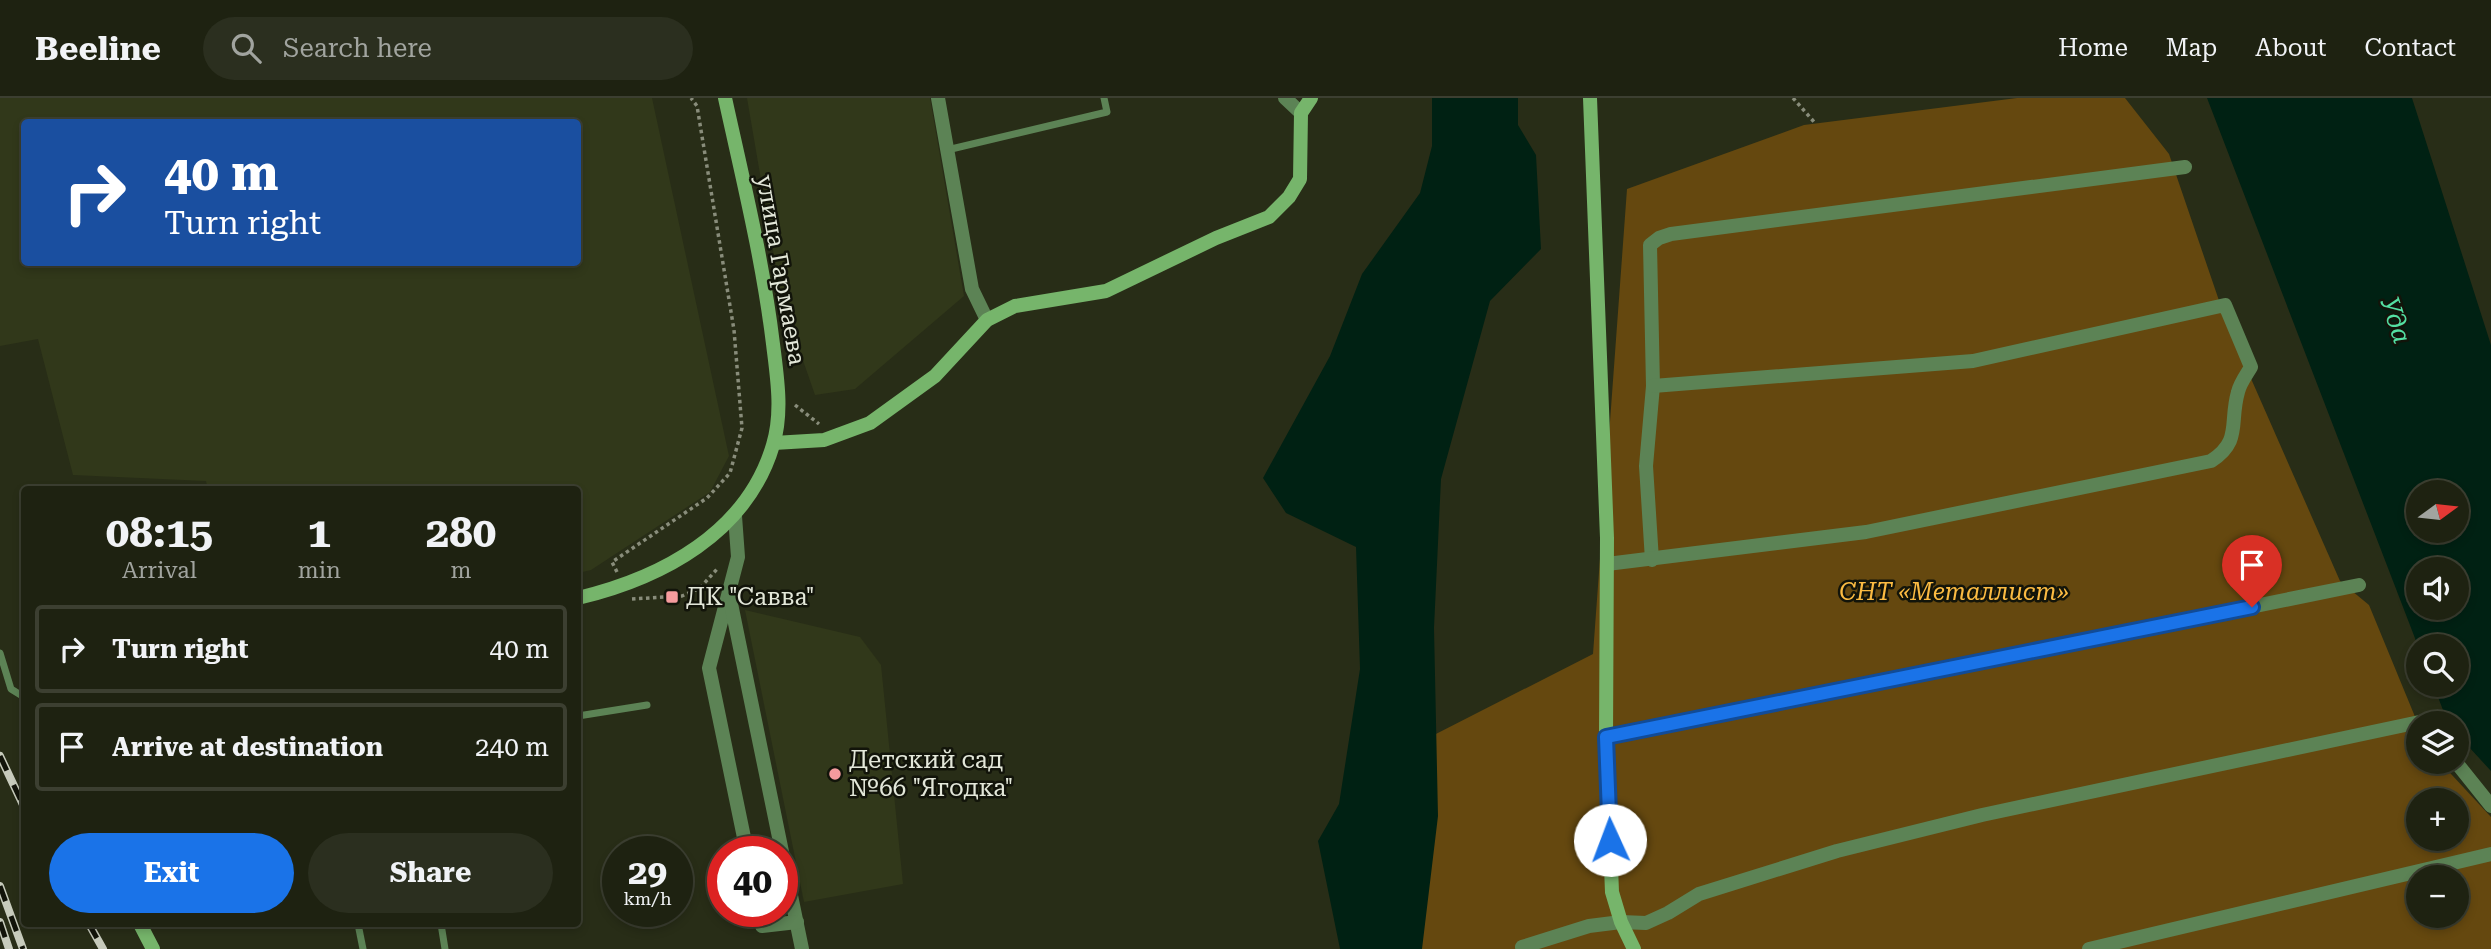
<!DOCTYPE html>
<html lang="en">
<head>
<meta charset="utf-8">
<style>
	:root { --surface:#1e2211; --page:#2b2f1f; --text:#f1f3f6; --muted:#a1a49f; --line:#3c3f31; --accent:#1a73e8 }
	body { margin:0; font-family:"Roboto Serif",serif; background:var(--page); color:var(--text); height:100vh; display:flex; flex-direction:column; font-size:26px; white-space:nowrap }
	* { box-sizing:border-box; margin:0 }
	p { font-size:23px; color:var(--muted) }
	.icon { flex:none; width:38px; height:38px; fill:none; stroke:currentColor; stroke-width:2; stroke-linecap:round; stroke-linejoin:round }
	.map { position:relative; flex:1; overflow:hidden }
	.side { position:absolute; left:21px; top:388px; width:560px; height:441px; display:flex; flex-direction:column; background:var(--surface); border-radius:7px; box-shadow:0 4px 10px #0003,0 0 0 2px var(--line) }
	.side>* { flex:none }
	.top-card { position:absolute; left:21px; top:21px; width:560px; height:147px; border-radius:7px; box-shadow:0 4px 10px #0003,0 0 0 2px var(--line); background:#1a4fa0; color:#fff; overflow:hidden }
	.needle { width:46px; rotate:75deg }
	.buttons { position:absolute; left:2406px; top:382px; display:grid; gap:14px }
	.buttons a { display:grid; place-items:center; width:63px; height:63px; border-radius:50%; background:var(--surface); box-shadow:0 4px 10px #0003,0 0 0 2px var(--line); font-size:35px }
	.speed { position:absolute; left:602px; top:738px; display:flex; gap:14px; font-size:35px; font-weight:700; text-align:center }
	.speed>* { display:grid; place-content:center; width:91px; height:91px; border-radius:50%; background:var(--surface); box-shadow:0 4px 10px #0003,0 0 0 2px var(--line); line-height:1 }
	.speed small { font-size:18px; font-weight:400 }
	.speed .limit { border:10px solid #d22; background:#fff; color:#111 }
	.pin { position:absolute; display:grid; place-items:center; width:60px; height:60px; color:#fff; margin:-72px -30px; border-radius:50% 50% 50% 0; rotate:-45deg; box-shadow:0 0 7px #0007 }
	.pin .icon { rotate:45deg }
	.me { position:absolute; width:77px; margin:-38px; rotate:358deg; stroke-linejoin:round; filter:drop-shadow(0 0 5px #0008) }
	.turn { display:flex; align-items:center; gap:24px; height:147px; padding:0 28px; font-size:32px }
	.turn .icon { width:91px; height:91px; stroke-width:2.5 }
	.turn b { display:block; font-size:49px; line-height:60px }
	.eta { display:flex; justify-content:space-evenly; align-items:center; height:119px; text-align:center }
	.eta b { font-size:42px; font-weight:700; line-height:49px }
	.action { display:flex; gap:14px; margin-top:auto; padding:14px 28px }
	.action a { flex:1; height:80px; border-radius:42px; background:var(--accent); color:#fff; font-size:28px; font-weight:700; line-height:80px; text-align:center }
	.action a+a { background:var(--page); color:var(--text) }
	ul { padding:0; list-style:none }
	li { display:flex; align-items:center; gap:21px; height:88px; margin:0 14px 10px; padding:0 14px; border:4px solid var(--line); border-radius:7px }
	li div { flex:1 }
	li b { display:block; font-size:26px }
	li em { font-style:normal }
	header { display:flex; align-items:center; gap:42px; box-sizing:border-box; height:98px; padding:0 35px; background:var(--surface); border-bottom:2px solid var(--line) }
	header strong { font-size:33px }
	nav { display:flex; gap:38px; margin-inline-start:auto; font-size:24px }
	.search { width:490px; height:63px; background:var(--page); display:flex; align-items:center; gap:18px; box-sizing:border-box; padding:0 24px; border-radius:38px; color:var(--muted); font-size:26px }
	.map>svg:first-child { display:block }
	.built { fill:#31381a; fill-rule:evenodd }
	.green { fill:#65480f; fill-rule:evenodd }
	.water { fill:#002113; fill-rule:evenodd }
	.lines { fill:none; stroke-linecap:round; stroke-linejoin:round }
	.path { stroke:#898d7b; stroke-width:3.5; stroke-dasharray:3.5 3.5; stroke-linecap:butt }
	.lane { stroke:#5c8355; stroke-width:7 }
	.street { stroke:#5c8355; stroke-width:14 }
	.secondary { stroke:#76b56b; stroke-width:14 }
	.rail-casing { stroke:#c7cbbc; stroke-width:8 }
	.rail { stroke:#12140a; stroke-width:5; stroke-dasharray:16; stroke-linecap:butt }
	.route-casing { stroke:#114b97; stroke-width:18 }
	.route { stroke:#1a73e8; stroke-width:12 }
	.poi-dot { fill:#f59b9d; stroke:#12140a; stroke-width:2.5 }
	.labels { text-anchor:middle; stroke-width:5; stroke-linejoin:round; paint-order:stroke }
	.street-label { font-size:24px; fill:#e3e7d9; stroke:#12140a }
	.park-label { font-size:24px; font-style:italic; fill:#fbbb42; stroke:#12140a }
	.poi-label { font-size:24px; fill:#e3e7d9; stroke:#12140a; text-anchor:start }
	.water-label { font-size:26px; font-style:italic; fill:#53dfa2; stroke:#12140a }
</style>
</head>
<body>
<header>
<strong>Beeline</strong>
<div class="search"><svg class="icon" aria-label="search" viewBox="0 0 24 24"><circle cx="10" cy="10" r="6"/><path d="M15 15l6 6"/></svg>Search here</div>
<nav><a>Home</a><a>Map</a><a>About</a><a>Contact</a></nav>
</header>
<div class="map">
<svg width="2491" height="851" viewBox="0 0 2491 851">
	<rect width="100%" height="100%" fill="#282d17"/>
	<g class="built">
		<path d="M 0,0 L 652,0 L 729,358 L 710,394 L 591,472 L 578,475 L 578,392 L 208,392 L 206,383 L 73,377 L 38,241 L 0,248 ZM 24,24 L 578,24 L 578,164 L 24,164 Z"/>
		<path d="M 747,0 L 930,0 L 964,198 L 855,291 L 815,297 L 781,199 Z"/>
		<path d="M 745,512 L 860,539 L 881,567 L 903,786 L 804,804 Z"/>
	</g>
	<path class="green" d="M 2017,0 L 2125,0 L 2169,56 L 2227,226 L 2340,483 L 2369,507 L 2418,626 L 2418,663 L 2439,663 L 2491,719 L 2491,851 L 1412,851 L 1430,639 L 1593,556 L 1627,91 L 1804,27 ZM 2418,702 L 2457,702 L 2457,740 L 2418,740 ZM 2418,779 L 2457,779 L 2457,817 L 2418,817 Z"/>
	<g class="water">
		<path d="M 1432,0 L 1518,0 L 1518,27 L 1536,57 L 1541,151 L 1490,203 L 1441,381 L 1434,530 L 1438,718 L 1422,851 L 1340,851 L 1318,743 L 1339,706 L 1360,571 L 1356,449 L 1286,415 L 1263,380 L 1330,258 L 1362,176 L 1420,95 L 1432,48 Z"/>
		<path d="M 2207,0 L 2412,0 L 2491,247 L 2491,673 L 2457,636 L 2457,625 L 2448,625 L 2433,586 L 2457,586 L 2457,548 L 2418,548 ZM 2418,394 L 2457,394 L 2457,432 L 2418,432 ZM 2418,471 L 2457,471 L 2457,509 L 2418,509 Z"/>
	</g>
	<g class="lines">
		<g class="path">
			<path d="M 1793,0 L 1815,25"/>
			<path d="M 795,307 L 819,326"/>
			<path d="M 617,474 L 612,464 L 707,400 L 730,375 L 742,330 L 734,232 L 697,8 L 691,0"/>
			<path d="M 632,501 L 682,498 L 700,490 L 718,470"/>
		</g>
		<g class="lane">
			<path d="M 947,52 L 1107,14 L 1104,0"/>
			<path d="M 0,555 L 11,591 L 24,599"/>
			<path d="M 578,618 L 647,607"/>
			<path d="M 358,826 L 363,851"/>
			<path d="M 441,826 L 445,851"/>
		</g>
		<g class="street">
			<path d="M 938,0 L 972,191 L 987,222"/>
			<path d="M 1285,0 L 1301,15"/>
			<path d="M 735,418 L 738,459 L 709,570 L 747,754"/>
			<path d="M 1652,462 L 1646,368 L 1653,288 L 1650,147 L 1659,140 L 1671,136 L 2185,69"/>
			<path d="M 1607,466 L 1866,434 L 2211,363 C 2242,343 2229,325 2238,294 C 2240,285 2247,276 2251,269 L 2225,207 L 1973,263 L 1653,288"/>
			<path d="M 729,496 L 802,851"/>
			<path d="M 1606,639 L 2359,487"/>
			<path d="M 2455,663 L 2491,708"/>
			<path d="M 759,814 L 762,828 L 797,824"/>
			<path d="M 1522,849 L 1589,828 L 1621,824 L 1646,825 L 1668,815 L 1699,796 L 1837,753 L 1982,717 L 2424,623 L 2425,625"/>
			<path d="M 2089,851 L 2491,756"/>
		</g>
		<g class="secondary">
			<path d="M 1590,0 L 1607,440 L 1606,639 L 1612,794 L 1621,824 L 1634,851"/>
			<path d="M 774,345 L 824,342 L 870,325 L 935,278 L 987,222 L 1015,208 L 1106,193 L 1216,140 L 1269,119 L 1289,99 L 1300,81 L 1301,15 L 1311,0"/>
			<path d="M 578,500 C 662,480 747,435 773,347 C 783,314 777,279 773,246 C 763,163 743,82 725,0"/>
			<path d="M 140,826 L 153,851"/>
		</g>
		<defs>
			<g id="rail">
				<path d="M 0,658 L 24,709"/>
				<path d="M 0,788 L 23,851"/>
				<path d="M 0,824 L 9,851"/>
				<path d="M 89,826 L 103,851"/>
			</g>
		</defs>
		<use href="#rail" class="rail-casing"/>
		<use href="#rail" class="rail"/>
	</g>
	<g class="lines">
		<defs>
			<path id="route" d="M 1610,742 L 1606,639 L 2252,509"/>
		</defs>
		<use href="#route" class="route-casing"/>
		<use href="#route" class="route"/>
	</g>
	<g class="poi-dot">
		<rect x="665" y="492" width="14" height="14" rx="3.5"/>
		<circle cx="835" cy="676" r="7"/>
	</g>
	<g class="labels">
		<g class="street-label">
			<text transform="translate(781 172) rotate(80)" y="8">улица Гармаева</text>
		</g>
		<g class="park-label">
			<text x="1954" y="502">СНТ «Металлист»</text>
		</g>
		<g class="poi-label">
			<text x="686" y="507">ДК "Савва"</text>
			<text x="849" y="670">Детский сад<tspan x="849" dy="28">№66 "Ягодка"</tspan></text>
		</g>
		<g class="water-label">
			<text transform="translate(2396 222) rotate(72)" y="9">Уда</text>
		</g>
	</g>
</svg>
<div class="buttons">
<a><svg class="needle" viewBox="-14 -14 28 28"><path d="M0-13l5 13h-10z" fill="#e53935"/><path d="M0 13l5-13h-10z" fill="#a1a49f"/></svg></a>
<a><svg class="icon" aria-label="sound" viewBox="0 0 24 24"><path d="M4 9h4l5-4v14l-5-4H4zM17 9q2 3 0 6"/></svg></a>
<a><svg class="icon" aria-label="search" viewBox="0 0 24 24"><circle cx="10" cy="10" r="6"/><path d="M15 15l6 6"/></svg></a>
<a><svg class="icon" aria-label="layers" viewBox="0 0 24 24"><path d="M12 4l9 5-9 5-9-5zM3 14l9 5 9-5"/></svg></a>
<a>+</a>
<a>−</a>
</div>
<div class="speed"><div>29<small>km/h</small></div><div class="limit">40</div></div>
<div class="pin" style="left:2252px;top:509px;background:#d93025"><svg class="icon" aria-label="arrive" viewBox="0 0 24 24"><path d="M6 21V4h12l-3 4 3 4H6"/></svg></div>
<svg class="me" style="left:1610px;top:742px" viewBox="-20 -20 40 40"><circle r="19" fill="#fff"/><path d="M0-13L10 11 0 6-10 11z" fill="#1a73e8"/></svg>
<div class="top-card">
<div class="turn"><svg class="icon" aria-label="right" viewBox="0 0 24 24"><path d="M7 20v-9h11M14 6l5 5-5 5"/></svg><div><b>40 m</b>Turn right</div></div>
</div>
<section class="side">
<div class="eta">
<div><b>08:15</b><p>Arrival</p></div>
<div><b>1</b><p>min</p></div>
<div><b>280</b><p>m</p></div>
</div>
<ul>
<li><svg class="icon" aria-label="right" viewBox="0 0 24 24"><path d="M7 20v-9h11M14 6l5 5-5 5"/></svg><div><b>Turn right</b></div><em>40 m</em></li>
<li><svg class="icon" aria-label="arrive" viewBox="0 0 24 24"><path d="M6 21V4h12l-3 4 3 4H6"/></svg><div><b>Arrive at destination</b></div><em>240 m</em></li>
</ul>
<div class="action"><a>Exit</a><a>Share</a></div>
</section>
</div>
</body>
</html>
